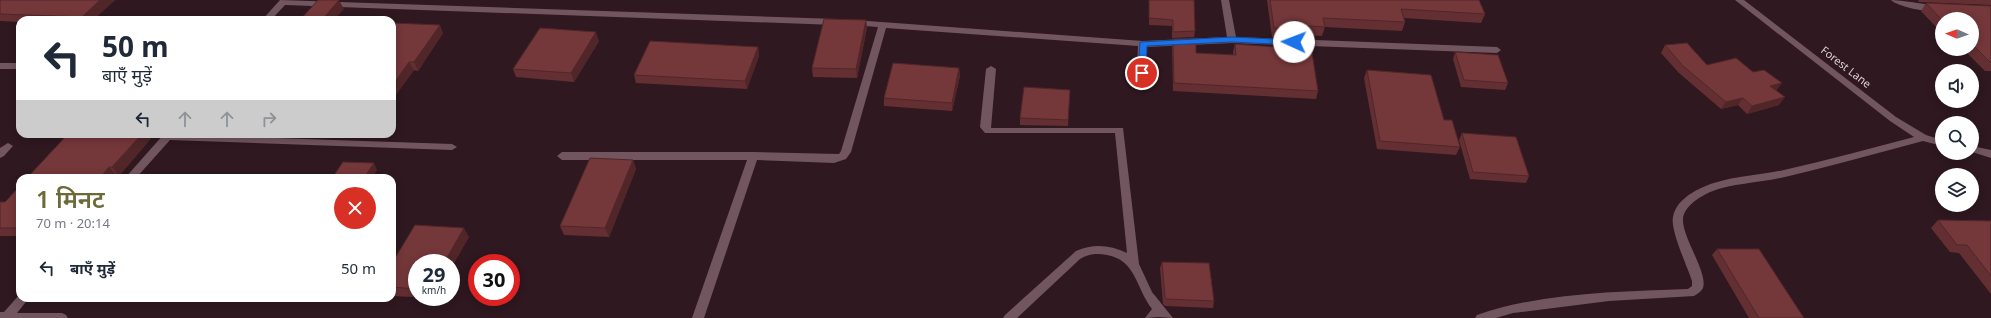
<!DOCTYPE html>
<html lang="hi">
<head>
<meta charset="utf-8">
<style>
	:root { --surface:#fff; --page:#f2f2f3; --text:#1f2937; --muted:#747a83; --accent:#6c6a38 }
	body { margin:0; font-family:"Noto Sans","Noto Sans Devanagari",sans-serif; background:var(--page); color:var(--text); height:100vh; display:flex; flex-direction:column; font-size:15px; white-space:nowrap }
	* { box-sizing:border-box; margin:0 }
	p { font-size:13px; color:var(--muted) }
	.icon { flex:none; width:22px; height:22px; fill:none; stroke:currentColor; stroke-width:2; stroke-linecap:round; stroke-linejoin:round }
	.map { position:relative; flex:1; overflow:hidden }
	.side { position:absolute; left:16px; top:174px; width:380px; height:128px; display:flex; flex-direction:column; background:var(--surface); border-radius:12px; box-shadow:0 2px 10px #0003 }
	.side>* { flex:none }
	.banner { position:absolute; left:16px; top:16px; width:380px; height:122px; border-radius:12px; box-shadow:0 2px 10px #0003; background:#fff; color:var(--text); overflow:hidden }
	.needle { width:26px; rotate:272deg }
	.tools { position:absolute; left:1935px; top:12px; display:grid; gap:8px }
	.tools a { display:grid; place-items:center; width:44px; height:44px; border-radius:50%; background:var(--surface); box-shadow:0 2px 10px #0003; font-size:20px }
	.speed { position:absolute; left:408px; top:254px; display:flex; gap:8px; font-size:20px; font-weight:700; text-align:center }
	.speed>* { display:grid; place-content:center; width:52px; height:52px; border-radius:50%; background:var(--surface); box-shadow:0 2px 10px #0003; line-height:1 }
	.speed small { font-size:10px; font-weight:400 }
	.speed .limit { border:6px solid #d22; background:#fff; color:#111 }
	.pin { position:absolute; display:grid; place-items:center; width:34px; height:34px; color:#fff; margin:-17px; border:2px solid #fff; border-radius:50%; box-shadow:0 1px 4px #0007 }
	.me { position:absolute; width:44px; margin:-22px; rotate:272deg; stroke-linejoin:round; filter:drop-shadow(0 0 3px #0008) }
	.turn { display:flex; align-items:center; gap:14px; height:84px; padding:0 20px; font-size:18px }
	.turn .icon { width:52px; height:52px; stroke-width:2.5 }
	.turn b { display:block; font-size:28px; line-height:34px }
	.lanes { display:flex; align-items:center; height:38px; padding:0 20px; background:#0003; justify-content:center; gap:20px; direction:ltr }
	.lanes .off { opacity:.35 }
	.round { display:grid; place-items:center; flex:none; width:42px; height:42px; border-radius:21px; background:var(--page) }
	.summary { display:flex; align-items:center; justify-content:space-between; height:68px; padding:0 20px }
	h1 { font-size:24px; font-weight:600; line-height:30px; color:var(--accent) }
	ul { padding:0; list-style:none }
	li { display:flex; align-items:center; gap:12px; height:52px; padding:0 20px }
	li div { flex:1 }
	li b { display:block; font-size:15px }
	li em { font-style:normal }
	.map>svg:first-child { display:block }
	.lines { fill:none; stroke-linecap:round; stroke-linejoin:round }
	.street { fill:#72565f; fill-rule:evenodd }
	.wall { fill:#642f32 }
	.shaded-wall { fill:#512629 }
	.building { fill:#74373a; stroke:#512629 }
	.route { fill:#1a73e8; stroke:#114b97 }
	.labels { text-anchor:middle; stroke-width:4; stroke-linejoin:round; paint-order:stroke }
	.street-label { font-size:11px; fill:#dfcfd3; stroke:#2f1820 }
</style>
</head>
<body>
<div class="map">
<svg width="1991" height="318" viewBox="0 0 1991 318">
	<rect width="100%" height="100%" fill="#2f1820"/>
	<g class="lines">
		<g class="street">
			<path d="M 280,0 L 836,19 L 840,22 L 836,25 L 285,5 L 271,20 L 262,20 Z"/>
			<path d="M 1221,0 L 1229,0 L 1236,37 L 1497,47 L 1501,50 L 1497,53 L 1232,43 L 1147,47 L 1146,88 L 1141,91 L 1136,88 L 1138,46 L 886,28 L 851,152 L 846,159 L 834,163 L 757,160 L 704,318 L 692,318 L 747,160 L 562,160 L 557,156 L 562,152 L 753,152 L 839,154 L 841,151 L 878,27 L 851,25 L 850,23 L 854,20 L 1143,41 L 1227,37 Z"/>
			<path d="M 1735,0 L 1744,0 L 1896,117 L 1926,135 L 1942,140 L 1942,146 L 1923,141 C 1877,153 1831,166 1785,177 C 1760,183 1734,183 1710,192 C 1700,197 1684,206 1683,219 C 1682,238 1708,272 1703,288 C 1701,292 1697,294 1694,296 L 1609,301 L 1513,313 L 1496,318 L 1475,318 L 1477,315 C 1543,292 1618,292 1688,289 L 1692,286 L 1692,281 C 1688,268 1670,230 1673,217 C 1676,202 1689,194 1701,188 C 1727,176 1757,176 1784,170 C 1828,160 1871,148 1914,137 L 1890,121 Z"/>
			<path d="M 1891,0 C 1897,0 1938,5 1941,8 C 1934,15 1898,7 1891,0 Z"/>
			<rect x="0" y="63" width="20" height="6"/>
			<path d="M 991,66 L 996,69 L 991,128 L 1123,128 L 1139,264 L 1152,292 L 1173,318 L 1159,317 L 1145,318 L 1152,309 C 1136,288 1136,260 1107,255 C 1097,253 1088,254 1080,259 L 1017,318 L 1003,318 L 1005,315 L 1076,251 C 1094,243 1110,245 1127,253 L 1115,133 L 985,133 L 980,127 L 986,69 Z"/>
			<path d="M 164,134 L 452,144 L 457,147 L 452,150 L 170,140 L 136,178 L 125,178 Z"/>
			<path d="M 8,143 L 13,146 L 4,156 L 0,158 L 0,148 Z"/>
			<path d="M 1972,146 L 1991,150 L 1991,158 L 1972,152 Z"/>
			<path d="M 20,294 L 20,298 L 29,298 L 17,313 L 62,313 L 66,315 L 68,318 L 0,318 L 0,312 L 4,312 Z"/>
		</g>
	</g>
	<g class="wall">
		<path d="M 0,0 L 115,0 L 93,20 L 20,20 L 20,22 L 0,21 Z"/>
		<path d="M 1149,0 L 1194,0 L 1195,31 L 1194,37 L 1172,38 L 1172,26 L 1149,25 Z"/>
		<path d="M 1267,0 L 1479,0 L 1485,14 L 1481,23 L 1404,18 L 1405,22 L 1402,31 L 1325,27 L 1322,36 L 1307,35 L 1306,38 L 1272,37 Z"/>
		<path d="M 1918,0 L 1991,0 L 1991,5 L 1919,2 Z"/>
		<path d="M 1926,3 L 1991,6 L 1991,71 L 1985,71 L 1963,49 L 1972,49 L 1972,19 L 1942,19 L 1942,28 L 1937,28 L 1921,11 Z"/>
		<path d="M 866,20 L 867,28 L 857,78 L 813,77 L 812,68 Z"/>
		<path d="M 392,23 L 443,33 L 418,71 L 414,70 L 392,100 Z"/>
		<path d="M 1275,38 L 1318,91 L 1316,99 L 1173,91 L 1172,47 L 1173,39 L 1196,53 L 1233,55 L 1233,52 L 1235,44 L 1273,47 Z"/>
		<path d="M 599,41 L 574,82 L 516,77 L 513,69 Z"/>
		<path d="M 1665,45 L 1707,65 L 1776,91 L 1779,105 L 1747,114 L 1738,105 L 1721,109 L 1679,73 L 1661,53 Z"/>
		<path d="M 758,47 L 759,56 L 747,89 L 636,83 L 634,75 Z"/>
		<path d="M 1455,52 L 1508,83 L 1505,90 L 1461,87 L 1453,59 Z"/>
		<path d="M 959,68 L 960,76 L 952,111 L 884,106 L 884,98 Z"/>
		<path d="M 1367,70 L 1444,120 L 1460,147 L 1456,155 L 1377,149 L 1364,78 Z"/>
		<path d="M 1070,90 L 1068,126 L 1020,125 L 1020,118 Z"/>
		<path d="M 1462,133 L 1529,176 L 1526,183 L 1470,179 L 1459,140 Z"/>
		<path d="M 68,134 L 151,134 L 153,136 L 119,176 L 116,175 L 114,178 L 27,178 Z"/>
		<path d="M 633,160 L 636,169 L 609,237 L 564,235 L 560,226 Z"/>
		<path d="M 20,186 L 20,236 L 0,236 L 0,202 L 5,202 Z"/>
		<path d="M 1938,220 L 1991,221 L 1991,294 L 1959,253 L 1950,252 L 1931,228 Z"/>
		<path d="M 469,237 L 451,268 L 451,263 L 417,263 L 417,297 L 435,297 L 434,298 L 392,296 L 392,263 Z"/>
		<path d="M 1717,249 L 1804,318 L 1749,318 L 1712,255 Z"/>
		<path d="M 1162,262 L 1214,301 L 1213,308 L 1165,306 L 1163,304 L 1160,268 Z"/>
	</g>
	<g class="shaded-wall">
		<path d="M 100,0 L 115,0 L 93,20 L 85,20 L 82,17 Z"/>
		<path d="M 339,0 L 344,9 L 334,20 L 322,20 Z"/>
		<path d="M 866,20 L 867,28 L 857,78 L 856,69 Z"/>
		<path d="M 440,25 L 443,33 L 418,71 L 414,62 Z"/>
		<path d="M 596,32 L 599,41 L 574,82 L 571,73 Z"/>
		<path d="M 758,47 L 759,56 L 747,89 L 745,81 Z"/>
		<path d="M 409,62 L 414,70 L 392,100 L 392,86 Z"/>
		<path d="M 959,68 L 960,76 L 952,111 L 952,103 Z"/>
		<path d="M 1782,83 L 1776,91 L 1770,86 Z"/>
		<path d="M 1785,97 L 1779,105 L 1747,114 L 1752,106 Z"/>
		<path d="M 1743,98 L 1738,105 L 1721,109 L 1726,102 Z"/>
		<path d="M 142,134 L 151,134 L 153,136 L 119,176 L 112,167 Z"/>
		<path d="M 633,160 L 636,169 L 609,237 L 605,228 Z"/>
		<path d="M 374,163 L 377,170 L 372,178 L 364,178 Z"/>
		<path d="M 109,167 L 116,175 L 114,178 L 100,178 Z"/>
		<path d="M 464,228 L 469,237 L 451,268 L 451,263 L 444,263 Z"/>
	</g>
	<g class="building">
		<path d="M 0,0 L 100,0 L 82,17 L 0,14 Z"/>
		<path d="M 318,0 L 339,0 L 322,20 L 300,20 Z"/>
		<path d="M 1149,0 L 1194,0 L 1195,31 L 1173,32 L 1173,20 L 1149,18 Z"/>
		<path d="M 1270,0 L 1479,0 L 1485,14 L 1401,9 L 1405,22 L 1323,18 L 1325,27 L 1308,26 L 1309,30 L 1274,28 Z"/>
		<path d="M 1926,3 L 1991,6 L 1991,63 L 1972,44 L 1972,19 L 1942,19 L 1942,20 Z"/>
		<path d="M 824,19 L 866,20 L 856,69 L 812,68 Z"/>
		<path d="M 392,23 L 440,25 L 414,62 L 409,62 L 392,86 Z"/>
		<path d="M 540,28 L 596,32 L 571,73 L 513,69 Z"/>
		<path d="M 1196,38 L 1196,53 L 1236,55 L 1235,44 L 1276,47 L 1275,38 L 1310,40 L 1318,91 L 1174,83 L 1173,39 Z"/>
		<path d="M 650,41 L 758,47 L 745,81 L 634,75 Z"/>
		<path d="M 1687,43 L 1707,65 L 1736,58 L 1753,72 L 1764,70 L 1782,83 L 1770,86 L 1785,97 L 1752,106 L 1743,98 L 1726,102 L 1683,66 L 1665,45 Z"/>
		<path d="M 1455,52 L 1498,55 L 1508,83 L 1464,80 Z"/>
		<path d="M 893,63 L 959,68 L 952,103 L 884,98 Z"/>
		<path d="M 1367,70 L 1431,75 L 1444,120 L 1452,120 L 1460,147 L 1380,141 Z"/>
		<path d="M 1024,87 L 1070,90 L 1068,120 L 1020,118 Z"/>
		<path d="M 1462,133 L 1516,137 L 1529,176 L 1473,172 Z"/>
		<path d="M 68,134 L 142,134 L 112,167 L 109,167 L 100,178 L 27,178 Z"/>
		<path d="M 590,158 L 633,160 L 605,228 L 560,226 Z"/>
		<path d="M 343,162 L 374,163 L 364,178 L 332,178 Z"/>
		<path d="M 20,186 L 20,228 L 0,228 L 0,202 L 5,202 Z"/>
		<path d="M 1938,220 L 1991,221 L 1991,276 L 1967,245 L 1957,245 Z"/>
		<path d="M 415,225 L 464,228 L 444,263 L 417,263 L 417,289 L 392,287 L 392,263 Z"/>
		<path d="M 1717,249 L 1759,249 L 1804,318 L 1759,318 Z"/>
		<path d="M 1162,262 L 1209,263 L 1214,301 L 1166,299 L 1165,297 Z"/>
	</g>
	<path class="route" d="M 1232,37 L 1294,40 L 1298,42 L 1294,45 L 1232,42 L 1147,46 L 1146,73 L 1142,76 L 1138,73 L 1140,42 Z"/>
	<g class="labels">
		<g class="street-label">
			<text transform="translate(1846 67) rotate(38)" y="4">Forest Lane</text>
		</g>
	</g>
</svg>
<div class="tools">
<a><svg class="needle" viewBox="-14 -14 28 28"><path d="M0-13l5 13h-10z" fill="#e53935"/><path d="M0 13l5-13h-10z" fill="#747a83"/></svg></a>
<a><svg class="icon" aria-label="sound" viewBox="0 0 24 24"><path d="M4 9h4l5-4v14l-5-4H4zM17 9q2 3 0 6"/></svg></a>
<a><svg class="icon" aria-label="search" viewBox="0 0 24 24"><circle cx="10" cy="10" r="6"/><path d="M15 15l6 6"/></svg></a>
<a><svg class="icon" aria-label="layers" viewBox="0 0 24 24"><path d="M12 4l9 5-9 5-9-5zM3 14l9 5 9-5"/></svg></a>
</div>
<div class="speed"><div>29<small>km/h</small></div><div class="limit">30</div></div>
<div class="pin" style="left:1142px;top:73px;background:#d93025"><svg class="icon" aria-label="arrive" viewBox="0 0 24 24"><path d="M6 21V4h12l-3 4 3 4H6"/></svg></div>
<svg class="me" style="left:1294px;top:42px" viewBox="-20 -20 40 40"><circle r="19" fill="#fff"/><path d="M0-13L10 11 0 6-10 11z" fill="#1a73e8"/></svg>
<div class="banner">
<div class="turn"><svg class="icon" aria-label="left" viewBox="0 0 24 24"><path d="M17 20v-9H6M10 6l-5 5 5 5"/></svg><div><b>50 m</b>बाएँ मुड़ें</div></div>
<div class="lanes"><svg class="icon" aria-label="left" viewBox="0 0 24 24"><path d="M17 20v-9H6M10 6l-5 5 5 5"/></svg><svg class="icon off" aria-label="ahead" viewBox="0 0 24 24"><path d="M12 20V5M6 11l6-6 6 6"/></svg><svg class="icon off" aria-label="ahead" viewBox="0 0 24 24"><path d="M12 20V5M6 11l6-6 6 6"/></svg><svg class="icon off" aria-label="right" viewBox="0 0 24 24"><path d="M7 20v-9h11M14 6l5 5-5 5"/></svg></div>
</div>
<section class="side">
<div class="summary"><div><h1>1 मिनट</h1><p>70 m · 20:14</p></div><a class="round" style="background:#d93025;color:#fff"><svg class="icon" aria-label="close" viewBox="0 0 24 24"><path d="M6 6l12 12M18 6L6 18"/></svg></a></div>
<ul>
<li><svg class="icon" aria-label="left" viewBox="0 0 24 24"><path d="M17 20v-9H6M10 6l-5 5 5 5"/></svg><div><b>बाएँ मुड़ें</b></div><em>50 m</em></li>
</ul>
</section>
</div>
</body>
</html>
